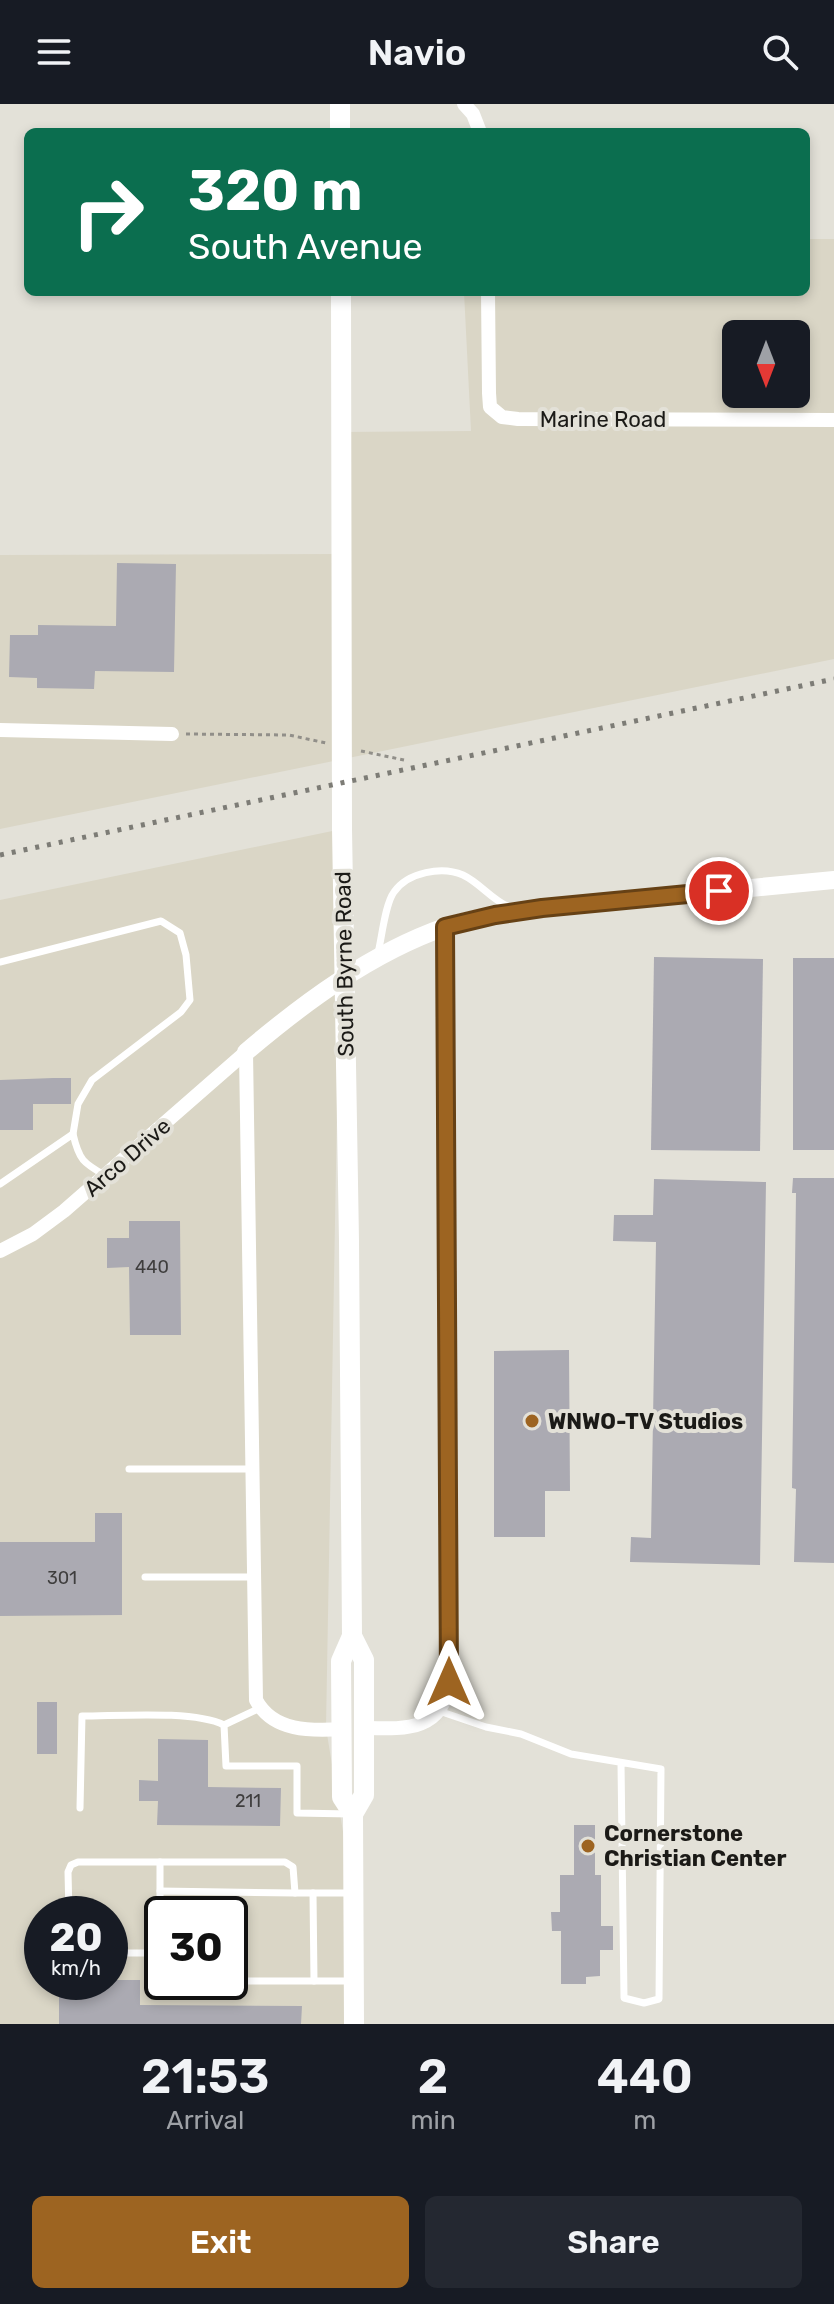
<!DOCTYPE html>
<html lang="en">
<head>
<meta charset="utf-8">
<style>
	:root { --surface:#171b24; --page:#242831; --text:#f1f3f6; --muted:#9ea1a6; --accent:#9d6421 }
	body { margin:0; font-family:Rubik,sans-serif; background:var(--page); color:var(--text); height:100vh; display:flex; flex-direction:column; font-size:30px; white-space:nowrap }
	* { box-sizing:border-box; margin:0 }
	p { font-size:26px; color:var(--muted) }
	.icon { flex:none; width:44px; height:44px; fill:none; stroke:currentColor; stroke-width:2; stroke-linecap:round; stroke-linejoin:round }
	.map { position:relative; height:1920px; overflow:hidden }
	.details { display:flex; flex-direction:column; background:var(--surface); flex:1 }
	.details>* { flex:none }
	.banner { position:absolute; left:24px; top:24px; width:786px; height:168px; border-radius:12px; box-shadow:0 4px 12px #0003; background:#0b6e4f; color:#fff; overflow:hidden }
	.needle { width:52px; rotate:180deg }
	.fabs { position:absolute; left:722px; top:216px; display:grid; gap:16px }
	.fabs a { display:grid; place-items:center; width:88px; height:88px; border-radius:12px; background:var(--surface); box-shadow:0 4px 12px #0003; font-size:40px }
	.speed { position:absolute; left:24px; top:1792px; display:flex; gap:16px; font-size:40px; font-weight:700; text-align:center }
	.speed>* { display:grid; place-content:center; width:104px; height:104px; border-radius:50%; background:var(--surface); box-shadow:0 4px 12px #0003; line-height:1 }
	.speed small { font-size:20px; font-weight:400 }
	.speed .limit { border:4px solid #111; border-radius:12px; background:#fff; color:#111 }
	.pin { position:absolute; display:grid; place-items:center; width:68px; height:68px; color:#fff; margin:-34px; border:4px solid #fff; border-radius:50%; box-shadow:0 2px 8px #0007 }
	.me { position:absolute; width:88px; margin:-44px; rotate:0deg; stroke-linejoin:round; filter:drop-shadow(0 0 6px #0008) }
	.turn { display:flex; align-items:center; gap:28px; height:168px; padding:0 32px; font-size:36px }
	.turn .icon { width:104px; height:104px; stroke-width:2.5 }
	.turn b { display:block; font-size:56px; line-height:68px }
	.eta { display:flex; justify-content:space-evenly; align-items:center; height:136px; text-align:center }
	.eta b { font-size:48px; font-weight:600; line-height:56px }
	.action { display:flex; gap:16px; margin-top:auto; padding:16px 32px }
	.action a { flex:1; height:92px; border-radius:12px; background:var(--accent); color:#fff; font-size:32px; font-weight:600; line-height:92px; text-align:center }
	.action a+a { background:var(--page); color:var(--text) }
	header { display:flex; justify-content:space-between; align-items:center; height:104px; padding:0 32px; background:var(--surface); font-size:36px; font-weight:600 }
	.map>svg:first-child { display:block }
	.built { fill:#dad6c6; fill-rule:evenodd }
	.building { fill:#abaab2 }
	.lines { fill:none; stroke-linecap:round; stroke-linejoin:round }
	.path { stroke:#918f89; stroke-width:3; stroke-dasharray:4 4; stroke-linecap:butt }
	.lane { stroke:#fff; stroke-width:7 }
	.street { stroke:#fff; stroke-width:14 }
	.secondary { stroke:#fff; stroke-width:18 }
	.primary { stroke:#fff; stroke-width:20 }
	.rail { stroke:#7d7c76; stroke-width:5; stroke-dasharray:4 8; stroke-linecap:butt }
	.route-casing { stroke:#664115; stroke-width:20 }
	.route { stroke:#9d6421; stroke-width:14 }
	.poi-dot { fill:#9d6421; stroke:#e3e1d8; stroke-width:3 }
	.labels { text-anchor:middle; stroke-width:8; stroke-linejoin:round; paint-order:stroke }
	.number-label { font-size:18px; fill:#3f3e3e }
	.street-label { font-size:22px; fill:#1b1a17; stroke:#e3e1d8 }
	.poi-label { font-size:22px; font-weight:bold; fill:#1b1a17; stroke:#e3e1d8; text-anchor:start }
</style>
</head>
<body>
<header><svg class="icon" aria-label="menu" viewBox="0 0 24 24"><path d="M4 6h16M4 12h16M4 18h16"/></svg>Navio<svg class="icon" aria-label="search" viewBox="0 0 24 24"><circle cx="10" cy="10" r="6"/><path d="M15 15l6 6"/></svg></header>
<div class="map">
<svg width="834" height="1920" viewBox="0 0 834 1920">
	<rect width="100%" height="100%" fill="#e3e1d8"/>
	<g class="built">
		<path d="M 806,135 L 834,135 L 834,555 L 0,725 L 0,451 L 342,450 L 342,328 L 471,327 L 464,188 L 806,188 ZM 736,230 L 796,230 L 796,290 L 736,290 Z"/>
		<path d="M 342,725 L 326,1624 L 353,1789 L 354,1920 L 0,1920 L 0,796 ZM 42,1810 L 110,1810 L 110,1878 L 42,1878 ZM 162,1810 L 230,1810 L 230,1878 L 162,1878 Z"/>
	</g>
	<g class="building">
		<path d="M 117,459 L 176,460 L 174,568 L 95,567 L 94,585 L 37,584 L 37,574 L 9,573 L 10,531 L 38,531 L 38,521 L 116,522 Z"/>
		<path d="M 654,853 L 763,855 L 760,1047 L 651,1046 Z"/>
		<rect x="793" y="854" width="41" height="192"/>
		<path d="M 53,974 L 71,974 L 71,1000 L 33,1000 L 33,1026 L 0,1026 L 0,976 Z"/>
		<path d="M 793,1074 L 834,1074 L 834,1459 L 794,1458 L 796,1385 L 792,1384 L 796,1089 L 792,1089 Z"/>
		<path d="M 654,1075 L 766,1078 L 760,1461 L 630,1458 L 631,1433 L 651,1434 L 656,1138 L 613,1137 L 614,1111 L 653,1111 Z"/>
		<path d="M 129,1117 L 180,1117 L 181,1231 L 130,1231 L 129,1163 L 107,1164 L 107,1134 L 129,1134 Z"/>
		<path d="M 569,1246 L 570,1387 L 545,1387 L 545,1433 L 494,1433 L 494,1247 Z"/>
		<path d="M 95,1409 L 122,1409 L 122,1511 L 0,1512 L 0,1438 L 95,1438 Z"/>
		<rect x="37" y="1598" width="20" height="52"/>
		<path d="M 158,1635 L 208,1636 L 208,1683 L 281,1684 L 280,1722 L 157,1721 L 158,1697 L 139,1697 L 139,1676 L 158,1677 Z"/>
		<path d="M 574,1721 L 595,1721 L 595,1771 L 601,1771 L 601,1822 L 613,1822 L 613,1846 L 600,1846 L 600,1872 L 586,1873 L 586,1880 L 561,1880 L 561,1827 L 552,1827 L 551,1808 L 560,1808 L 560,1771 L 574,1771 Z"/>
		<path d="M 110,1876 L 140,1876 L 140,1901 L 302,1902 L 301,1920 L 59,1920 L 59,1878 L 110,1878 Z"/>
	</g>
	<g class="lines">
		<g class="path">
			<path d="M 186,630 L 289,631 L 326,639"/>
			<path d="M 361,647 L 404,656"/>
		</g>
		<g class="lane">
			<path d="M 378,849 C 382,833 385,800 394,788 C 408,768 442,762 463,771 C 480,779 492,796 509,803"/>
			<path d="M 0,858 L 161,817 L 180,829 L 186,851 L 190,896 L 181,908 L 92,976 L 78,1000 L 73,1030"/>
			<path d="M 0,1080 L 73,1030 C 79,1056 83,1059 106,1072"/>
			<path d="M 129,1365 L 252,1365"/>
			<path d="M 145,1473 L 254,1473"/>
			<path d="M 260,1604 L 224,1621 L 226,1662 L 297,1662 L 297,1709 L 350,1710"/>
			<path d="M 439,1607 L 486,1623 L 521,1630 L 571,1650 L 661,1665 L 659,1895 L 644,1899 L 624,1894 L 621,1659"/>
			<path d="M 80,1704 L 82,1612 C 119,1612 193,1606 224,1621"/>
			<path d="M 160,1787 L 160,1758"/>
			<path d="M 313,1789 L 314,1877"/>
			<path d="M 69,1810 L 68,1768 L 71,1761 L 78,1758 L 285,1758 L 293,1763 L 295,1789 L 352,1789"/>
			<path d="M 110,1849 L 160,1849 L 162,1872"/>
			<path d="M 160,1849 L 160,1787 L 295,1789"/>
			<path d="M 230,1877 L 351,1877"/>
		</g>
		<g class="street">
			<path d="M 464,0 L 473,10 L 480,28"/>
			<path d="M 488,188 L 489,289 L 490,303 L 502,313 L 518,315 L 834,316"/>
			<path d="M 0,626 L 172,630"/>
			<path d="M 246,948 L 256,1596 C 273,1628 311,1627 343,1625"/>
			<path d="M 0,1147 L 33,1130 L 64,1107 L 246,948"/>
			<path d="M 364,1624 C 404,1625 443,1628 449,1578 L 445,823"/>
		</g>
		<path class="secondary" d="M 246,948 C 305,898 371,849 445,823 C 476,813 510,809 542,804 L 834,776"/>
		<g class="primary">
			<path d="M 340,0 L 340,28"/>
			<path d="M 341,188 L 342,725 L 349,1137 L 352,1532 L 341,1557 L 342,1693 L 353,1710 L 354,1920"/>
			<path d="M 352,1532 L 364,1556 L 364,1691 L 353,1710"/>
		</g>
		<path class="rail" d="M 0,751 L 834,575"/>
	</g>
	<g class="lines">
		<defs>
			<path id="route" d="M 449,1578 L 445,823 L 495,811 L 542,804 L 719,787"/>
		</defs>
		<use href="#route" class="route-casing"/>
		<use href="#route" class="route"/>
	</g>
	<g class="poi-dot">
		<circle cx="532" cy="1317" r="8"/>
		<circle cx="588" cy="1742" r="8"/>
	</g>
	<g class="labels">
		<g class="number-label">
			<text x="152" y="1169">440</text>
			<text x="62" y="1480">301</text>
			<text x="248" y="1703">211</text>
		</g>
		<g class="street-label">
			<text x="603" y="323">Marine Road</text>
			<text transform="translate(344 860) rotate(-91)" y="8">South Byrne Road</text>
			<text transform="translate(127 1053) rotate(-41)" y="8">Arco Drive</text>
		</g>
		<g class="poi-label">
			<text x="548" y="1325">WNWO-TV Studios</text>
			<text x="604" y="1737">Cornerstone<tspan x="604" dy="25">Christian Center</tspan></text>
		</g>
	</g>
</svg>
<div class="fabs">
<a><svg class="needle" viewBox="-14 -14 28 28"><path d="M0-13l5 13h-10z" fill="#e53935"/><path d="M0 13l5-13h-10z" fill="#9ea1a6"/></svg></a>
</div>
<div class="speed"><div>20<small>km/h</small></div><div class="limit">30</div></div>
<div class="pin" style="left:719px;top:787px;background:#d93025"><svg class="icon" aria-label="arrive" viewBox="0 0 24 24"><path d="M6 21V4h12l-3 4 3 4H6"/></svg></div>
<svg class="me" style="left:449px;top:1578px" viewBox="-20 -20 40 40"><path d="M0-17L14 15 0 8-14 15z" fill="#9d6421" stroke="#fff" stroke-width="4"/></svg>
<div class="banner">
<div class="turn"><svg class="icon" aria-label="right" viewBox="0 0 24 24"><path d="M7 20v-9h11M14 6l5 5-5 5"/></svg><div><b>320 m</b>South Avenue</div></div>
</div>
</div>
<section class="details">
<div class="eta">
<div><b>21:53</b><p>Arrival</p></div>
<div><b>2</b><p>min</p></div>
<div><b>440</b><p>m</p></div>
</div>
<div class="action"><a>Exit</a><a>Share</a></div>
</section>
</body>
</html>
